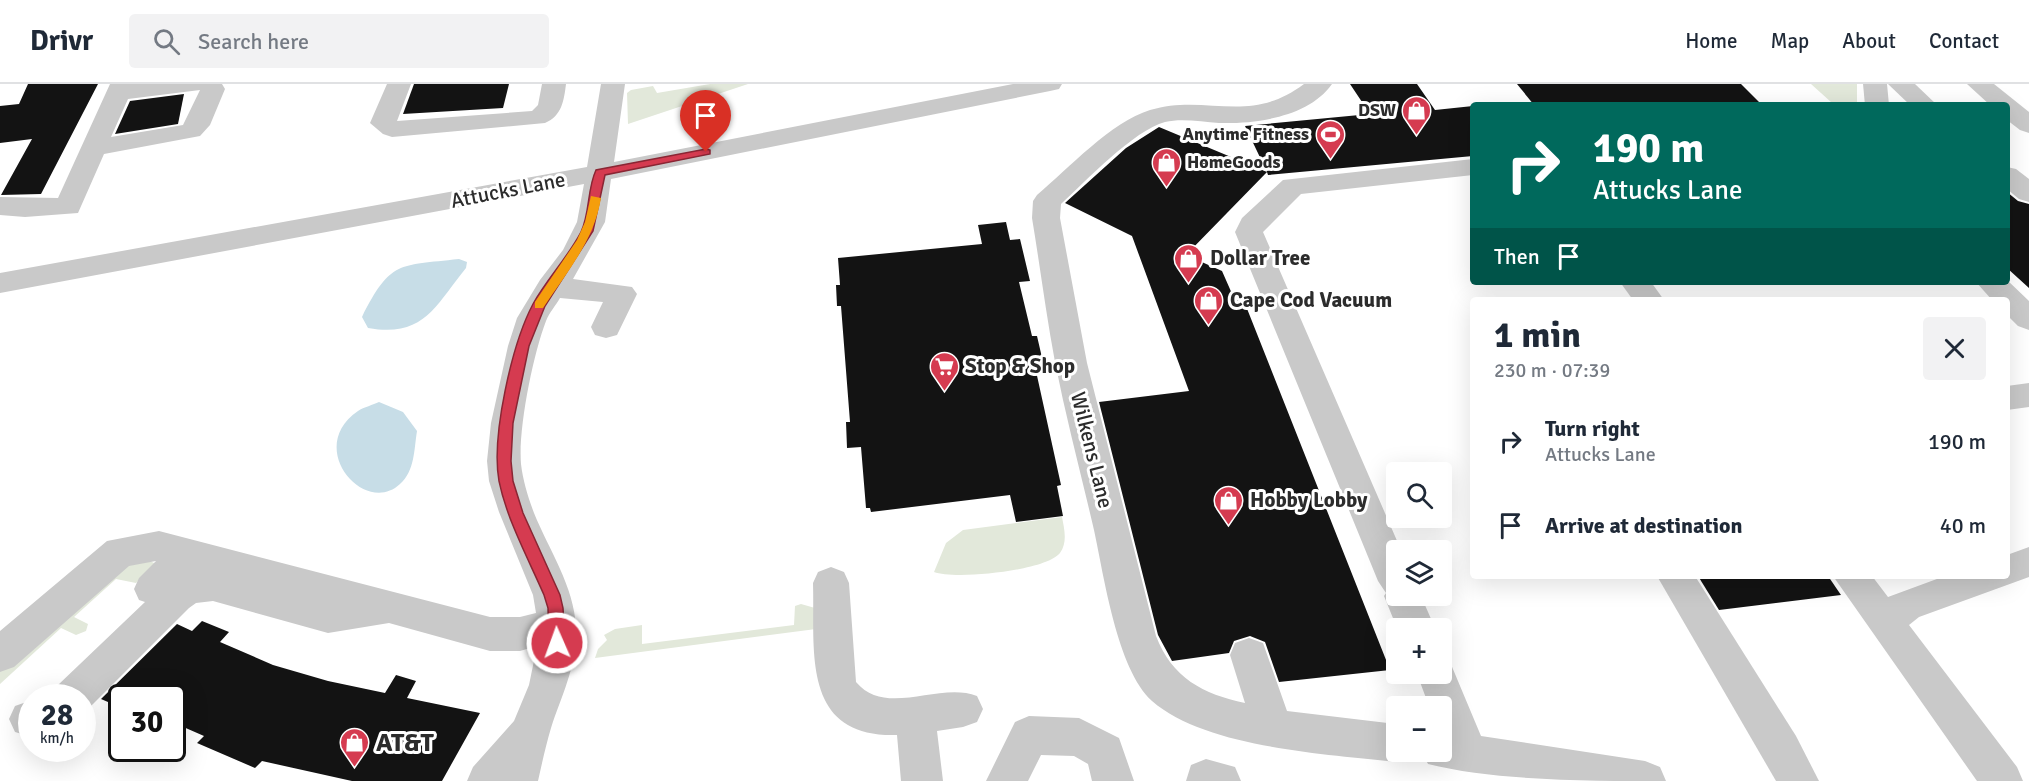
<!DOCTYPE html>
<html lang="en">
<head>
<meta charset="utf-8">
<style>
	:root { --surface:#fff; --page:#f2f2f3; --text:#1f2937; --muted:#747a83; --line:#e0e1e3 }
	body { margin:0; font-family:Signika,sans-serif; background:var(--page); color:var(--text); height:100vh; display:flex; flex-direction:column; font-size:22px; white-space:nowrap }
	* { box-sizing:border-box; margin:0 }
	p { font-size:20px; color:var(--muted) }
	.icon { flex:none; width:33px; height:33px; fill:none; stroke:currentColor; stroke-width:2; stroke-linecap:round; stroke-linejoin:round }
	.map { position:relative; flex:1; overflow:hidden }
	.side { position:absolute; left:1470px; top:213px; width:540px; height:282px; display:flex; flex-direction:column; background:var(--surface); border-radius:6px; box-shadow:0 6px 24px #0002 }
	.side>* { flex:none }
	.guide { position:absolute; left:1470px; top:18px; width:540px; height:183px; border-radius:6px; box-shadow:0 6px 24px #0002; background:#00695c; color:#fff; overflow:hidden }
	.controls { position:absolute; left:1386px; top:378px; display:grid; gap:12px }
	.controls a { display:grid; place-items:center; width:66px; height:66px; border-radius:6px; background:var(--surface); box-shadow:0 6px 24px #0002; font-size:30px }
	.speed { position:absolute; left:18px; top:600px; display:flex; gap:12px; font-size:30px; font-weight:700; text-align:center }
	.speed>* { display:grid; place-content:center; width:78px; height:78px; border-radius:50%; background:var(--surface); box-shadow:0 6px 24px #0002; line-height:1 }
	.speed small { font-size:15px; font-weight:400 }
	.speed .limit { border:3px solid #111; border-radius:9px; background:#fff; color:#111 }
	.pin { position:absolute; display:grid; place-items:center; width:51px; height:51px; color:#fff; margin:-62px -26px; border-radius:50% 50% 50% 0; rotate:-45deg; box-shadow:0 0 6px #0007 }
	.pin .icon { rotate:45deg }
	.me { position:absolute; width:66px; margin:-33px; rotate:358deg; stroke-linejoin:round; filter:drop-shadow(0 0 4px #0008) }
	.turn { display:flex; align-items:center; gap:21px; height:126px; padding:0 24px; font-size:27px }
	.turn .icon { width:78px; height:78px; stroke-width:2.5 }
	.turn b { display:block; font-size:42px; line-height:51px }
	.then { display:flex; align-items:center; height:57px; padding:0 24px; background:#0003; gap:12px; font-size:22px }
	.round { display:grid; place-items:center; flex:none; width:63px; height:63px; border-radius:6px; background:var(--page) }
	.overview { display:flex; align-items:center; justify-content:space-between; height:102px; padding:0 24px }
	h1 { font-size:36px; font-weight:700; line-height:45px }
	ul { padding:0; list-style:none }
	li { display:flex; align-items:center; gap:18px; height:84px; padding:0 24px }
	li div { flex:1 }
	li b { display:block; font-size:22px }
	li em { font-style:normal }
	header { display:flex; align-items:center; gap:36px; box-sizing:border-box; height:84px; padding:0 30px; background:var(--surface); border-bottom:2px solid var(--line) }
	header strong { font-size:28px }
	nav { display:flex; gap:33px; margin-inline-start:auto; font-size:21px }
	.search { width:420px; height:54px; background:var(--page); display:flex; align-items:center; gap:15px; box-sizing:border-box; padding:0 21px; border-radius:6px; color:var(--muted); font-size:22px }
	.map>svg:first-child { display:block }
	.green { fill:#e2e8da }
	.water { fill:#c7dde7 }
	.building { fill:#131313 }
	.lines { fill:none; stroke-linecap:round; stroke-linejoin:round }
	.minor { fill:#c9c9c9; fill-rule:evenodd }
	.route { fill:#d53b50; stroke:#8a2634; stroke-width:1.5 }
	.slow { fill:#f59e0b }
	.labels { text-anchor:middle; stroke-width:6; stroke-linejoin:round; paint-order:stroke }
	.far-poi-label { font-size:18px; font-weight:bold; fill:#2c2c2c; stroke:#fff; text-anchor:end }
	.street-label { font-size:21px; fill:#2c2c2c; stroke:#fff }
	.poi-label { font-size:21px; font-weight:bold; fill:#2c2c2c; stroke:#fff; text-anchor:start }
	.near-poi-label { font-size:26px; font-weight:bold; fill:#2c2c2c; stroke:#fff; text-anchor:start }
</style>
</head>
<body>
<header>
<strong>Drivr</strong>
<div class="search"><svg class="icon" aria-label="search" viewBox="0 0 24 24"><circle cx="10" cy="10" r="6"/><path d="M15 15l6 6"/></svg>Search here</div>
<nav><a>Home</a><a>Map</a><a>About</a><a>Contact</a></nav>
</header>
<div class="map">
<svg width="2029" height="697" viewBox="0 0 2029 697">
	<rect width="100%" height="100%" fill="#fff"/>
	<g class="green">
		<path d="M 710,0 L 748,0 L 628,40 L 627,9 L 631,6 L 653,2 L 657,9 Z"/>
		<path d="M 1811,0 L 1857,0 L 1857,21 L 1818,21 L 1831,18 Z"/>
		<path d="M 1062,433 C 1064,444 1068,458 1060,469 C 1046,487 955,496 934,488 L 946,459 L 963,446 Z"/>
		<path d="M 148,476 L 156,480 L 136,499 L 116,495 L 74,533 L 88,540 L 86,547 L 76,551 L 61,544 L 0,600 L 0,585 L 110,485 Z"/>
		<path d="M 801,520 L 815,524 L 816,545 L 595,574 L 598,565 L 607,556 L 604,551 L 615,545 L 642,541 L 642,560 L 794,541 L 795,522 Z"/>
	</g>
	<g class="water">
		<path d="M 459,175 L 467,178 L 466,184 C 435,222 424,254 368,244 L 362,233 C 391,176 398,182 459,175 Z"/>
		<path d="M 379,318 L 403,328 L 417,347 C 414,365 415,387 400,400 C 365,433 304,364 358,327 C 364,323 373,321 379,318 Z"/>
	</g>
	<g class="building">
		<path d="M 28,0 L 98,0 L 41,110 L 1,111 L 32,55 L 0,59 L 0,22 L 19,20 Z"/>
		<path d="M 414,0 L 509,0 L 503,24 L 403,30 Z"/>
		<path d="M 1350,0 L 1417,0 L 1435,26 L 1473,22 L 1473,72 L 1268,91 L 1267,88 L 1186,171 L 1222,187 L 1233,212 L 1242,212 L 1390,586 L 1279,598 L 1265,558 L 1250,552 L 1234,557 L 1229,569 L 1172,577 L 1158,551 L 1099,318 L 1189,307 L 1132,152 L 1065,119 L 1126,64 L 1159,43 L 1267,88 L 1245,42 L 1370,30 Z"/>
		<path d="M 1517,0 L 1741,0 L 1762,21 L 1534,21 Z"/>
		<path d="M 184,10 L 178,40 L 115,50 L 130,17 Z"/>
		<path d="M 2007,108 L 2018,117 L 2029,120 L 2029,204 L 2007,184 Z"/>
		<path d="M 1006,138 L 1010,156 L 1020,155 L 1030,197 L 1019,198 L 1032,252 L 1037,252 L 1043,278 L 1034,278 L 1061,401 L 1057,402 L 1063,432 L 1016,438 L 1010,411 L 871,428 L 870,424 L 866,424 L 861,363 L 847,364 L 846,338 L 850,338 L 841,222 L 837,222 L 836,201 L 840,201 L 838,174 L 982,160 L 978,141 Z"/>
		<path d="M 1698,492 L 1828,492 L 1841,511 L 1719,526 Z"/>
		<path d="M 202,537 L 229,548 L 220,558 L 273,581 L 328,597 L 385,609 L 396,591 L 416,597 L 407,614 L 480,629 L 442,697 L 352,697 L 262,677 L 255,684 L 197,659 L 204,652 L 172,638 L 172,614 L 122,614 L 122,624 L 101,615 L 177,540 L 192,547 Z"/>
	</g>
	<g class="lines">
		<g class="minor">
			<path d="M 110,0 L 222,0 L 225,5 L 210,41 L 200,52 L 104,70 L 78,129 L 25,133 L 0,131 L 0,113 L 58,114 ZM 200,6 L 183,41 L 111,53 L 128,15 Z"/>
			<path d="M 387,0 L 411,0 L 397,37 L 532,27 L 538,21 L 542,0 L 566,0 C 564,16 562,32 545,39 L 392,53 L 383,50 L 370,39 Z"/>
			<path d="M 601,0 L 625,0 L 614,78 L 1013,0 L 1062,0 L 1059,5 L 1050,7 L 611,95 L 605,138 L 573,195 L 632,203 L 637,210 L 617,251 L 606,254 L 595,251 L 591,243 L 603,218 L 560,214 C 556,221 549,229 546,237 C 533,271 518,345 521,380 C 523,397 528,413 534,429 C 549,466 574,502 576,543 C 578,580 562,610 551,644 C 546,661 542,679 538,697 L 467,697 L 473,683 L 514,637 L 529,601 L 537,562 L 520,567 L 490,567 L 389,539 L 328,549 L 213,517 L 196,519 L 189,524 L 86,627 L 82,628 L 82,614 L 52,614 L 58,601 L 145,518 L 139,516 L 134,505 L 139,494 L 156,477 L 129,482 L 14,583 L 0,588 L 0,547 L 107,457 L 159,447 L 490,533 L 520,533 L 536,529 L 533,511 L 499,428 L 489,397 L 487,377 L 491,339 L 508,262 L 517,234 L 540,196 L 563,166 L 577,138 L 584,100 L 0,209 L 0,189 L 587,83 Z"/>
			<path d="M 1304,0 L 1332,0 C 1309,33 1256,40 1219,39 C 1202,38 1182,34 1165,38 C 1134,46 1085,98 1061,120 L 1060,134 L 1087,279 L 1156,552 C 1172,594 1203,610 1245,619 L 1230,571 L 1235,559 L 1249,554 L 1263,559 L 1287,627 L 1396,640 L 1396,668 L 1413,668 L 1410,673 L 1396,678 C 1326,670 1206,664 1152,617 C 1117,585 1104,492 1094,446 C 1081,390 1066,334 1055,278 C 1046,230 1040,182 1032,134 L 1033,117 L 1037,111 C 1069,84 1111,38 1150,26 C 1207,9 1248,42 1304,0 Z"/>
			<path d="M 1863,0 L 1887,0 L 1889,21 L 1865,21 Z"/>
			<path d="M 1888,0 L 1915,0 L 1937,21 L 1910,21 Z"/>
			<path d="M 1967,0 L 1994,0 L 2029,28 L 2029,49 L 2020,46 L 2007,36 L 2007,21 L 1990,21 Z"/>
			<path d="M 1473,75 L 1473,91 L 1301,110 L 1263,148 L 1401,466 L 1396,466 L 1396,512 L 1421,512 L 1435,544 L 1397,544 L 1384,512 L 1386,509 L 1378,497 L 1235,148 L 1242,134 L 1283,96 Z"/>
			<path d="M 2007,83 L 2016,85 L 2029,95 L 2029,118 L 2019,115 L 2007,105 Z"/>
			<path d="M 2007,196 L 2029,217 L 2029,246 L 2018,242 L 2007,231 L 2007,216 L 1992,216 L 1976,198 Z"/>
			<path d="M 1620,198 L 1651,198 L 1664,216 L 1633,216 Z"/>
			<path d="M 2029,299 L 2029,323 L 2007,326 L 2007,302 Z"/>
			<path d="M 2029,463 L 2029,493 L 1919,533 L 1909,541 L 2017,683 L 2023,697 L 1977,697 L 1833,492 L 1872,492 L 1888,513 L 1945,492 L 2007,492 L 2007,471 Z"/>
			<path d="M 831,483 L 844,488 L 849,499 L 856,598 C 886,634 939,597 977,612 L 983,625 L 977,638 L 963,643 L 937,647 L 943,697 L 901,697 L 897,651 C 800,654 815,566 813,499 L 818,488 Z"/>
			<path d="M 1657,492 L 1695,492 L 1796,652 L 1819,697 L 1776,697 Z"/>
			<path d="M 1442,574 L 1450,578 L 1481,652 L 1645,677 L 1660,683 L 1666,697 C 1593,697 1495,697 1428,680 L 1422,668 L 1442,668 L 1442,622 L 1429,622 L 1417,590 L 1442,590 Z"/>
			<path d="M 32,616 L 32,653 L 15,648 L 9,635 L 15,622 Z"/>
			<path d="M 1029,632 L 1079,634 L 1119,654 L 1134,697 L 1092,697 L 1088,680 L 1074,672 L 1041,671 L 1028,697 L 986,697 L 1015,638 Z"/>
			<path d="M 1206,675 L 1235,683 L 1241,697 L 1186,697 L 1191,681 Z"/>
		</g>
	</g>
	<path class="route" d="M 706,65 L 710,66 L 710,70 L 605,91 L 593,147 L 545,222 L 529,262 L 513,339 L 511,377 L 513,397 L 523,429 L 560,511 L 563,524 L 565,559 L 563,564 L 557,566 L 551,564 L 549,559 L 548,524 L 544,511 C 528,474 507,436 499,397 C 491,352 512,260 533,220 C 547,195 568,173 581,148 C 590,130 587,105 596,86 Z"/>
	<path class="slow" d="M 591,112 L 601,114 C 594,157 567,188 543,224 L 535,224 L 535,218 L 577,156 L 585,138 Z"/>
	<defs>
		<symbol id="shop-pin" viewBox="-11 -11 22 30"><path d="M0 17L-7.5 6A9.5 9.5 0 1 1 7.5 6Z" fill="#d53b50" stroke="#fff"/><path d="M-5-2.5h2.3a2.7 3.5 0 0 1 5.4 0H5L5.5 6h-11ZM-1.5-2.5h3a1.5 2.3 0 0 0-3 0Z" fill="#fff"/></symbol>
		<symbol id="stadium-pin" viewBox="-11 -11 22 30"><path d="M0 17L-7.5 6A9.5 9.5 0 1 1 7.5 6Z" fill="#d53b50" stroke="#fff"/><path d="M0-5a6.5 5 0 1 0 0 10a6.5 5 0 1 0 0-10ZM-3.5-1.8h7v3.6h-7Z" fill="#fff"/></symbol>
		<symbol id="supermarket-pin" viewBox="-11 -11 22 30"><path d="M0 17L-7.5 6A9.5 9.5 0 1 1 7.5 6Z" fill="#d53b50" stroke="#fff"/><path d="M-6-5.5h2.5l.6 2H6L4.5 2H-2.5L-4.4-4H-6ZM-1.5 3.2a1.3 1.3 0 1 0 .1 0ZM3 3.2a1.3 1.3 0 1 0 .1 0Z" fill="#fff"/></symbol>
	</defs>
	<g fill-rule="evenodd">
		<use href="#shop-pin" x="1400" y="10" width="33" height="45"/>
		<use href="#stadium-pin" x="1314" y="34" width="33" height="45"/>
		<use href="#shop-pin" x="1150" y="62" width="33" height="45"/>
		<use href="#shop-pin" x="1172" y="158" width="33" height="45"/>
		<use href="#shop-pin" x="1192" y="200" width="33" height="45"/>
		<use href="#supermarket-pin" x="928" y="266" width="33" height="45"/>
		<use href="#shop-pin" x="1212" y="400" width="33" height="45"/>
		<use href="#shop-pin" x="338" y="642" width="33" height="45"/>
	</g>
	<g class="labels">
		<g class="far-poi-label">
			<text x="1396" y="32">DSW</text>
			<text x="1309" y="56">Anytime Fitness</text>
			<text x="1187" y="84" text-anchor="start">HomeGoods</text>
		</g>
		<g class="street-label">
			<text transform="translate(508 106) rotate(-11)" y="7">Attucks Lane</text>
			<text transform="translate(1092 366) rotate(76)" y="7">Wilkens Lane</text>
		</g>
		<g class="poi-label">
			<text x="1210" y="181">Dollar Tree</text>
			<text x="1230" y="223">Cape Cod Vacuum</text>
			<text x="965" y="289">Stop &amp; Shop</text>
			<text x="1250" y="423">Hobby Lobby</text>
		</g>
		<g class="near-poi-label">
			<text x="376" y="667">AT&amp;T</text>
		</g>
	</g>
</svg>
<div class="controls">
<a><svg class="icon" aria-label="search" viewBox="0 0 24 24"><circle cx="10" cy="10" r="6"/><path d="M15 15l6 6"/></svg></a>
<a><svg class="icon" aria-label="layers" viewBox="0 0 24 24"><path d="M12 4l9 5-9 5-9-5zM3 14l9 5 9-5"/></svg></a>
<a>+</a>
<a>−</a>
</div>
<div class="speed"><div>28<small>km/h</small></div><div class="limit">30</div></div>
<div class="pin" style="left:706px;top:68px;background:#d93025"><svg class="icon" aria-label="arrive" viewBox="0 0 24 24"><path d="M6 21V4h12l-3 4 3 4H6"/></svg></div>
<svg class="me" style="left:557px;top:559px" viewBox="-20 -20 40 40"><circle r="17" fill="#d53b50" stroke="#fff" stroke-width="3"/><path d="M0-11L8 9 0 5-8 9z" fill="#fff"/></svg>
<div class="guide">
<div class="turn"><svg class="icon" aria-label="right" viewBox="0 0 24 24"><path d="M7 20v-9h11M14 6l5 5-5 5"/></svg><div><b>190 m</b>Attucks Lane</div></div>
<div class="then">Then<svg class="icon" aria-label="arrive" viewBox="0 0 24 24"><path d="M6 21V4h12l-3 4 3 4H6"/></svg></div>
</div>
<section class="side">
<div class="overview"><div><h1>1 min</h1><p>230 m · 07:39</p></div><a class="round"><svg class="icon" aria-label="close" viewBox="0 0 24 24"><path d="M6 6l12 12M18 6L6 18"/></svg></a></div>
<ul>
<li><svg class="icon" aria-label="right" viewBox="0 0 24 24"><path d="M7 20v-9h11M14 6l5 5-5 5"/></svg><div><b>Turn right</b><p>Attucks Lane</p></div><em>190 m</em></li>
<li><svg class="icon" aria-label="arrive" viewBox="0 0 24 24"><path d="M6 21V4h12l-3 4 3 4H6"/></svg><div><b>Arrive at destination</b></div><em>40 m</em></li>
</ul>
</section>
</div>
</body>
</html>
